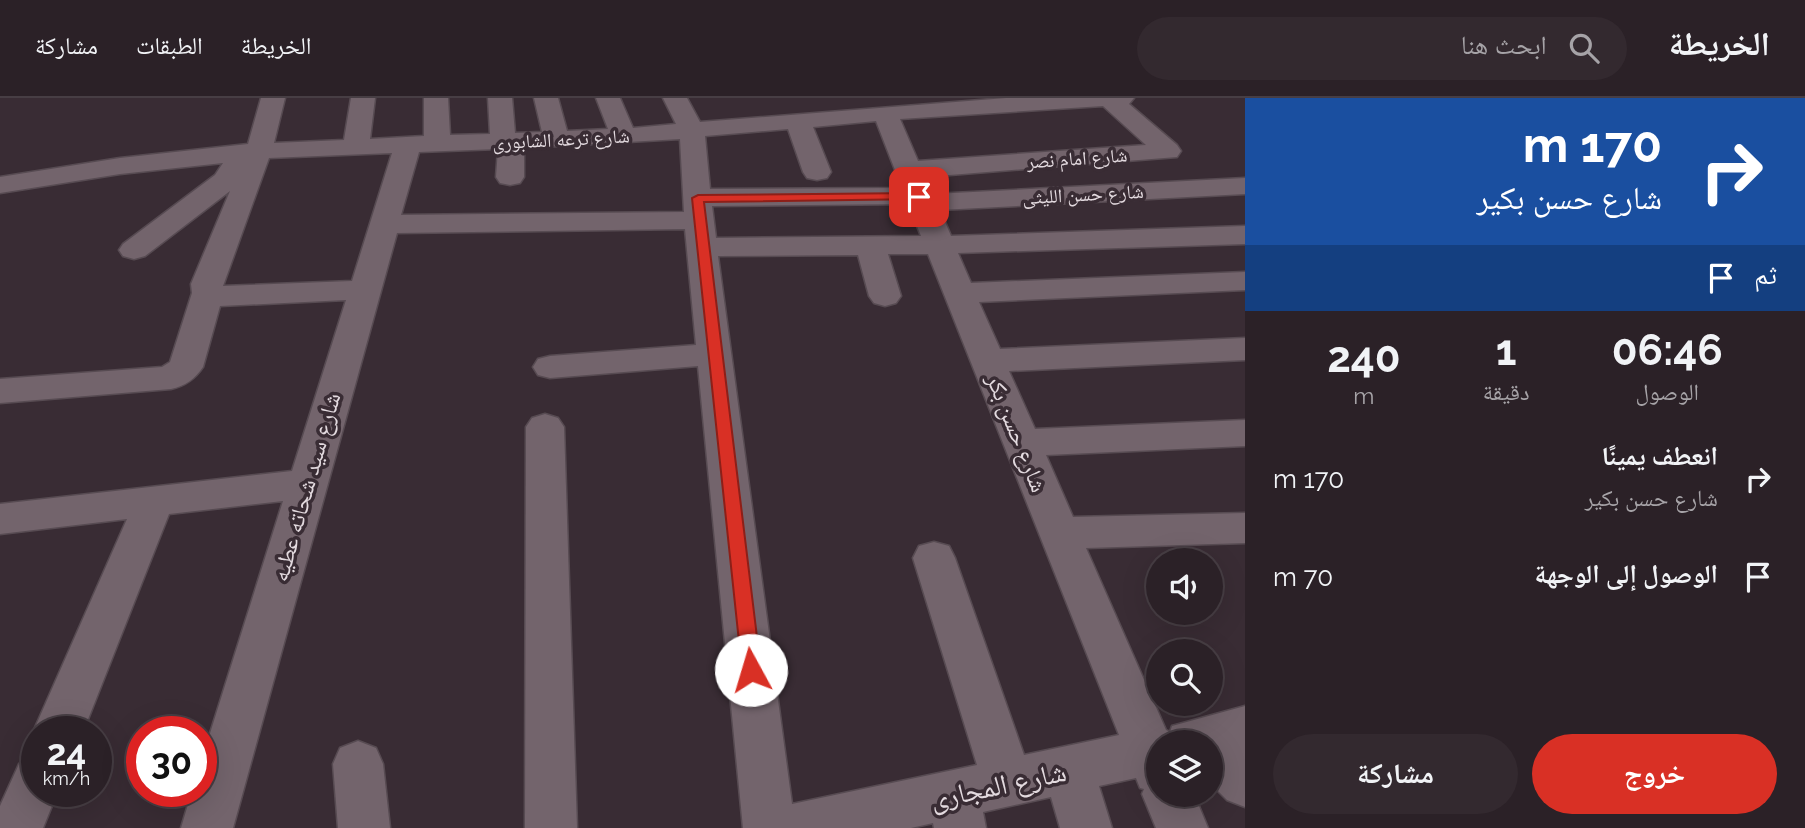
<!DOCTYPE html>
<html lang="ar">
<head>
<meta charset="utf-8">
<style>
	:root { --surface:#2b2127; --page:#33292f; --text:#f1f3f6; --muted:#a6a3a7; --line:#473e44; --accent:#d93025 }
	body { margin:0; font-family:Raleway,"Noto Naskh Arabic",sans-serif; background:var(--page); color:var(--text); direction:rtl; height:100vh; display:flex; flex-direction:column; font-size:26px; white-space:nowrap }
	* { box-sizing:border-box; margin:0 }
	p { font-size:23px; color:var(--muted) }
	.icon { flex:none; width:38px; height:38px; fill:none; stroke:currentColor; stroke-width:2; stroke-linecap:round; stroke-linejoin:round }
	.map { position:relative; flex:1; overflow:hidden; direction:ltr }
	.side { display:flex; flex-direction:column; background:var(--surface); width:560px }
	.side>* { flex:none }
	.banner { background:#1a4fa0; color:#fff; overflow:hidden }
	.buttons { position:absolute; left:1146px; top:450px; display:grid; gap:14px }
	.buttons a { display:grid; place-items:center; width:77px; height:77px; border-radius:50%; background:var(--surface); box-shadow:0 7px 28px #0002,0 0 0 2px var(--line); font-size:35px }
	.speed { position:absolute; left:21px; top:618px; display:flex; gap:14px; font-size:35px; font-weight:700; text-align:center }
	.speed>* { display:grid; place-content:center; width:91px; height:91px; border-radius:50%; background:var(--surface); box-shadow:0 7px 28px #0002,0 0 0 2px var(--line); line-height:1 }
	.speed small { font-size:18px; font-weight:400 }
	.speed .limit { border:10px solid #d22; background:#fff; color:#111 }
	.pin { position:absolute; display:grid; place-items:center; width:60px; height:60px; color:#fff; margin:-30px; border-radius:14px; box-shadow:0 4px 10px #0006 }
	.me { position:absolute; width:77px; margin:-38px; rotate:354deg; stroke-linejoin:round; filter:drop-shadow(0 0 5px #0008) }
	.turn { display:flex; align-items:center; gap:24px; height:147px; padding:0 28px; font-size:32px }
	.turn .icon { width:91px; height:91px; stroke-width:2.5 }
	.turn b { display:block; font-size:49px; line-height:60px }
	.then { display:flex; align-items:center; height:66px; padding:0 28px; background:#0003; gap:14px; font-size:26px }
	.eta { display:flex; justify-content:space-evenly; align-items:center; height:119px; text-align:center }
	.eta b { font-size:42px; font-weight:700; line-height:49px }
	.primary-button { display:flex; gap:14px; margin-top:auto; padding:14px 28px }
	.primary-button a { flex:1; height:80px; border-radius:42px; background:var(--accent); color:#fff; font-size:28px; font-weight:700; line-height:80px; text-align:center }
	.primary-button a+a { background:var(--page); color:var(--text) }
	ul { padding:0; list-style:none }
	li { display:flex; align-items:center; gap:21px; height:98px; padding:0 28px }
	li div { flex:1 }
	li b { display:block; font-size:26px }
	li em { font-style:normal }
	header { display:flex; align-items:center; gap:42px; box-sizing:border-box; height:98px; padding:0 35px; background:var(--surface); border-bottom:2px solid var(--line) }
	header strong { font-size:33px }
	nav { display:flex; gap:38px; margin-inline-start:auto; font-size:24px }
	.search { width:490px; height:63px; background:var(--page); display:flex; align-items:center; gap:18px; box-sizing:border-box; padding:0 24px; border-radius:38px; color:var(--muted); font-size:26px }
	main { display:flex; flex:1; min-height:0 }
	.map>svg:first-child { display:block }
	.lines { fill:none; stroke-linecap:round; stroke-linejoin:round }
	.minor-casing { stroke:#574b52; stroke-width:3 }
	.minor { fill:#73646c; fill-rule:evenodd }
	.route { fill:#d93025; stroke:#8d1f18; stroke-width:2 }
	.labels { text-anchor:middle; stroke-width:7; stroke-linejoin:round; paint-order:stroke }
	.far-street-label { font-size:19px; fill:#e3dadf; stroke:#392c34 }
	.street-label { font-size:23px; fill:#e3dadf; stroke:#392c34 }
	.near-street-label { font-size:28px; fill:#e3dadf; stroke:#392c34 }
</style>
</head>
<body>
<header>
<strong>الخريطة</strong>
<div class="search"><svg class="icon" aria-label="search" viewBox="0 0 24 24"><circle cx="10" cy="10" r="6"/><path d="M15 15l6 6"/></svg>ابحث هنا</div>
<nav><a>الخريطة</a><a>الطبقات</a><a>مشاركة</a></nav>
</header>
<main>
<section class="side">
<div class="banner">
<div class="turn"><svg class="icon" aria-label="right" viewBox="0 0 24 24"><path d="M7 20v-9h11M14 6l5 5-5 5"/></svg><div><b>170 m</b>شارع حسن بكير</div></div>
<div class="then">ثم<svg class="icon" aria-label="arrive" viewBox="0 0 24 24"><path d="M6 21V4h12l-3 4 3 4H6"/></svg></div>
</div>
<div class="eta">
<div><b>06:46</b><p>الوصول</p></div>
<div><b>1</b><p>دقيقة</p></div>
<div><b>240</b><p>m</p></div>
</div>
<ul>
<li><svg class="icon" aria-label="right" viewBox="0 0 24 24"><path d="M7 20v-9h11M14 6l5 5-5 5"/></svg><div><b>انعطف يمينًا</b><p>شارع حسن بكير</p></div><em>170 m</em></li>
<li><svg class="icon" aria-label="arrive" viewBox="0 0 24 24"><path d="M6 21V4h12l-3 4 3 4H6"/></svg><div><b>الوصول إلى الوجهة</b></div><em>70 m</em></li>
</ul>
<div class="primary-button"><a>خروج</a><a>مشاركة</a></div>
</section>
<div class="map">
<svg width="1245" height="730" viewBox="0 0 1245 730">
	<rect width="100%" height="100%" fill="#392c34"/>
	<g class="lines">
		<defs>
			<g id="minor">
				<path d="M 261,0 L 285,0 L 274,45 L 344,42 L 351,0 L 375,0 L 370,41 L 424,38 L 424,0 L 448,0 L 450,37 L 490,36 L 488,0 L 512,0 L 515,35 L 542,34 L 534,0 L 558,0 L 567,33 L 608,31 L 596,0 L 620,0 L 633,30 L 676,26 L 663,0 L 687,0 L 700,24 L 1006,0 L 1134,0 L 1129,6 L 1177,47 L 1181,53 L 1177,59 L 925,79 L 933,96 L 1245,80 L 1245,96 L 940,112 L 951,138 L 1245,128 L 1245,146 L 958,155 L 971,185 L 1245,174 L 1245,192 L 979,204 L 1000,251 L 1245,240 L 1245,262 L 1009,273 L 1035,331 L 1245,322 L 1245,348 L 1046,357 L 1073,419 L 1245,415 L 1245,445 L 1086,450 L 1166,632 L 1170,634 L 1172,628 L 1245,608 L 1245,709 L 1227,702 L 1211,686 L 1211,644 L 1158,644 L 1158,696 L 1194,696 L 1208,730 L 1156,730 L 1142,696 L 1144,691 L 1140,690 L 1136,680 L 1099,688 L 1112,730 L 1060,730 L 1051,699 L 983,714 L 986,730 L 934,730 L 933,725 L 911,730 L 743,730 L 698,268 L 550,280 L 538,277 L 533,269 L 538,261 L 550,258 L 696,247 L 685,131 L 397,135 L 233,730 L 181,730 L 192,693 L 201,693 L 201,664 L 283,403 L 169,416 L 83,634 L 37,634 L 37,641 L 33,634 L 127,421 L 0,436 L 0,406 L 292,373 L 346,202 L 220,208 L 203,269 C 195,281 185,288 171,291 L 0,305 L 0,281 L 162,269 L 170,264 L 192,195 L 191,186 L 230,93 L 145,158 L 134,161 L 123,158 L 119,152 L 123,146 L 215,77 L 223,65 L 120,76 L 0,95 L 0,79 L 120,60 L 248,46 ZM 1103,8 L 1146,47 L 918,63 L 900,21 ZM 876,23 L 902,90 L 710,91 L 705,38 L 788,31 L 803,74 L 807,80 L 817,82 L 827,80 L 831,74 L 813,29 ZM 680,41 L 684,114 L 401,117 L 419,54 L 498,51 L 496,79 L 500,85 L 510,87 L 520,85 L 524,79 L 524,50 ZM 392,55 L 352,183 L 223,188 L 269,60 ZM 908,106 L 921,138 L 716,140 L 712,108 ZM 888,156 L 928,156 L 1119,637 L 1024,657 L 955,460 L 949,448 L 934,444 L 919,448 L 913,460 L 977,667 L 792,706 L 718,158 L 858,157 L 869,198 L 874,205 L 885,208 L 896,205 L 901,198 Z"/>
				<path d="M 545,316 L 558,320 L 564,329 L 577,730 L 525,730 L 526,329 L 532,320 Z"/>
				<path d="M 358,643 L 376,650 L 383,666 L 390,730 L 338,730 L 333,666 L 340,650 Z"/>
				<path d="M 37,659 L 37,693 L 58,693 L 43,730 L 0,730 L 0,708 L 19,666 Z"/>
			</g>
		</defs>
		<use href="#minor" class="minor-casing"/>
		<use href="#minor" class="minor"/>
	</g>
	<path class="route" d="M 919,95 L 924,99 L 923,101 L 704,104 L 761,572 L 758,578 L 751,580 L 744,578 L 742,572 L 692,100 L 698,97 Z"/>
	<g class="labels">
		<g class="far-street-label">
			<text transform="translate(561 41) rotate(-3)" y="7">شارع ترعه الشابورى</text>
			<text transform="translate(1077 60) rotate(-4)" y="7">شارع امام نصر</text>
			<text transform="translate(1083 96) rotate(-3)" y="7">شارع حسن الليثى</text>
		</g>
		<g class="street-label">
			<text transform="translate(1017 335) rotate(68)" y="8">شارع حسن بكر</text>
			<text transform="translate(306 389) rotate(-74)" y="8">شارع سيد شحاته عطيه</text>
		</g>
		<g class="near-street-label">
			<text transform="translate(998 687) rotate(-12)" y="10">شارع المجارى</text>
		</g>
	</g>
</svg>
<div class="buttons">
<a><svg class="icon" aria-label="sound" viewBox="0 0 24 24"><path d="M4 9h4l5-4v14l-5-4H4zM17 9q2 3 0 6"/></svg></a>
<a><svg class="icon" aria-label="search" viewBox="0 0 24 24"><circle cx="10" cy="10" r="6"/><path d="M15 15l6 6"/></svg></a>
<a><svg class="icon" aria-label="layers" viewBox="0 0 24 24"><path d="M12 4l9 5-9 5-9-5zM3 14l9 5 9-5"/></svg></a>
</div>
<div class="speed"><div>24<small>km/h</small></div><div class="limit">30</div></div>
<div class="pin" style="left:919px;top:99px;background:#d93025"><svg class="icon" aria-label="arrive" viewBox="0 0 24 24"><path d="M6 21V4h12l-3 4 3 4H6"/></svg></div>
<svg class="me" style="left:751px;top:572px" viewBox="-20 -20 40 40"><circle r="19" fill="#fff"/><path d="M0-13L10 11 0 6-10 11z" fill="#d93025"/></svg>
</div>
</main>
</body>
</html>
